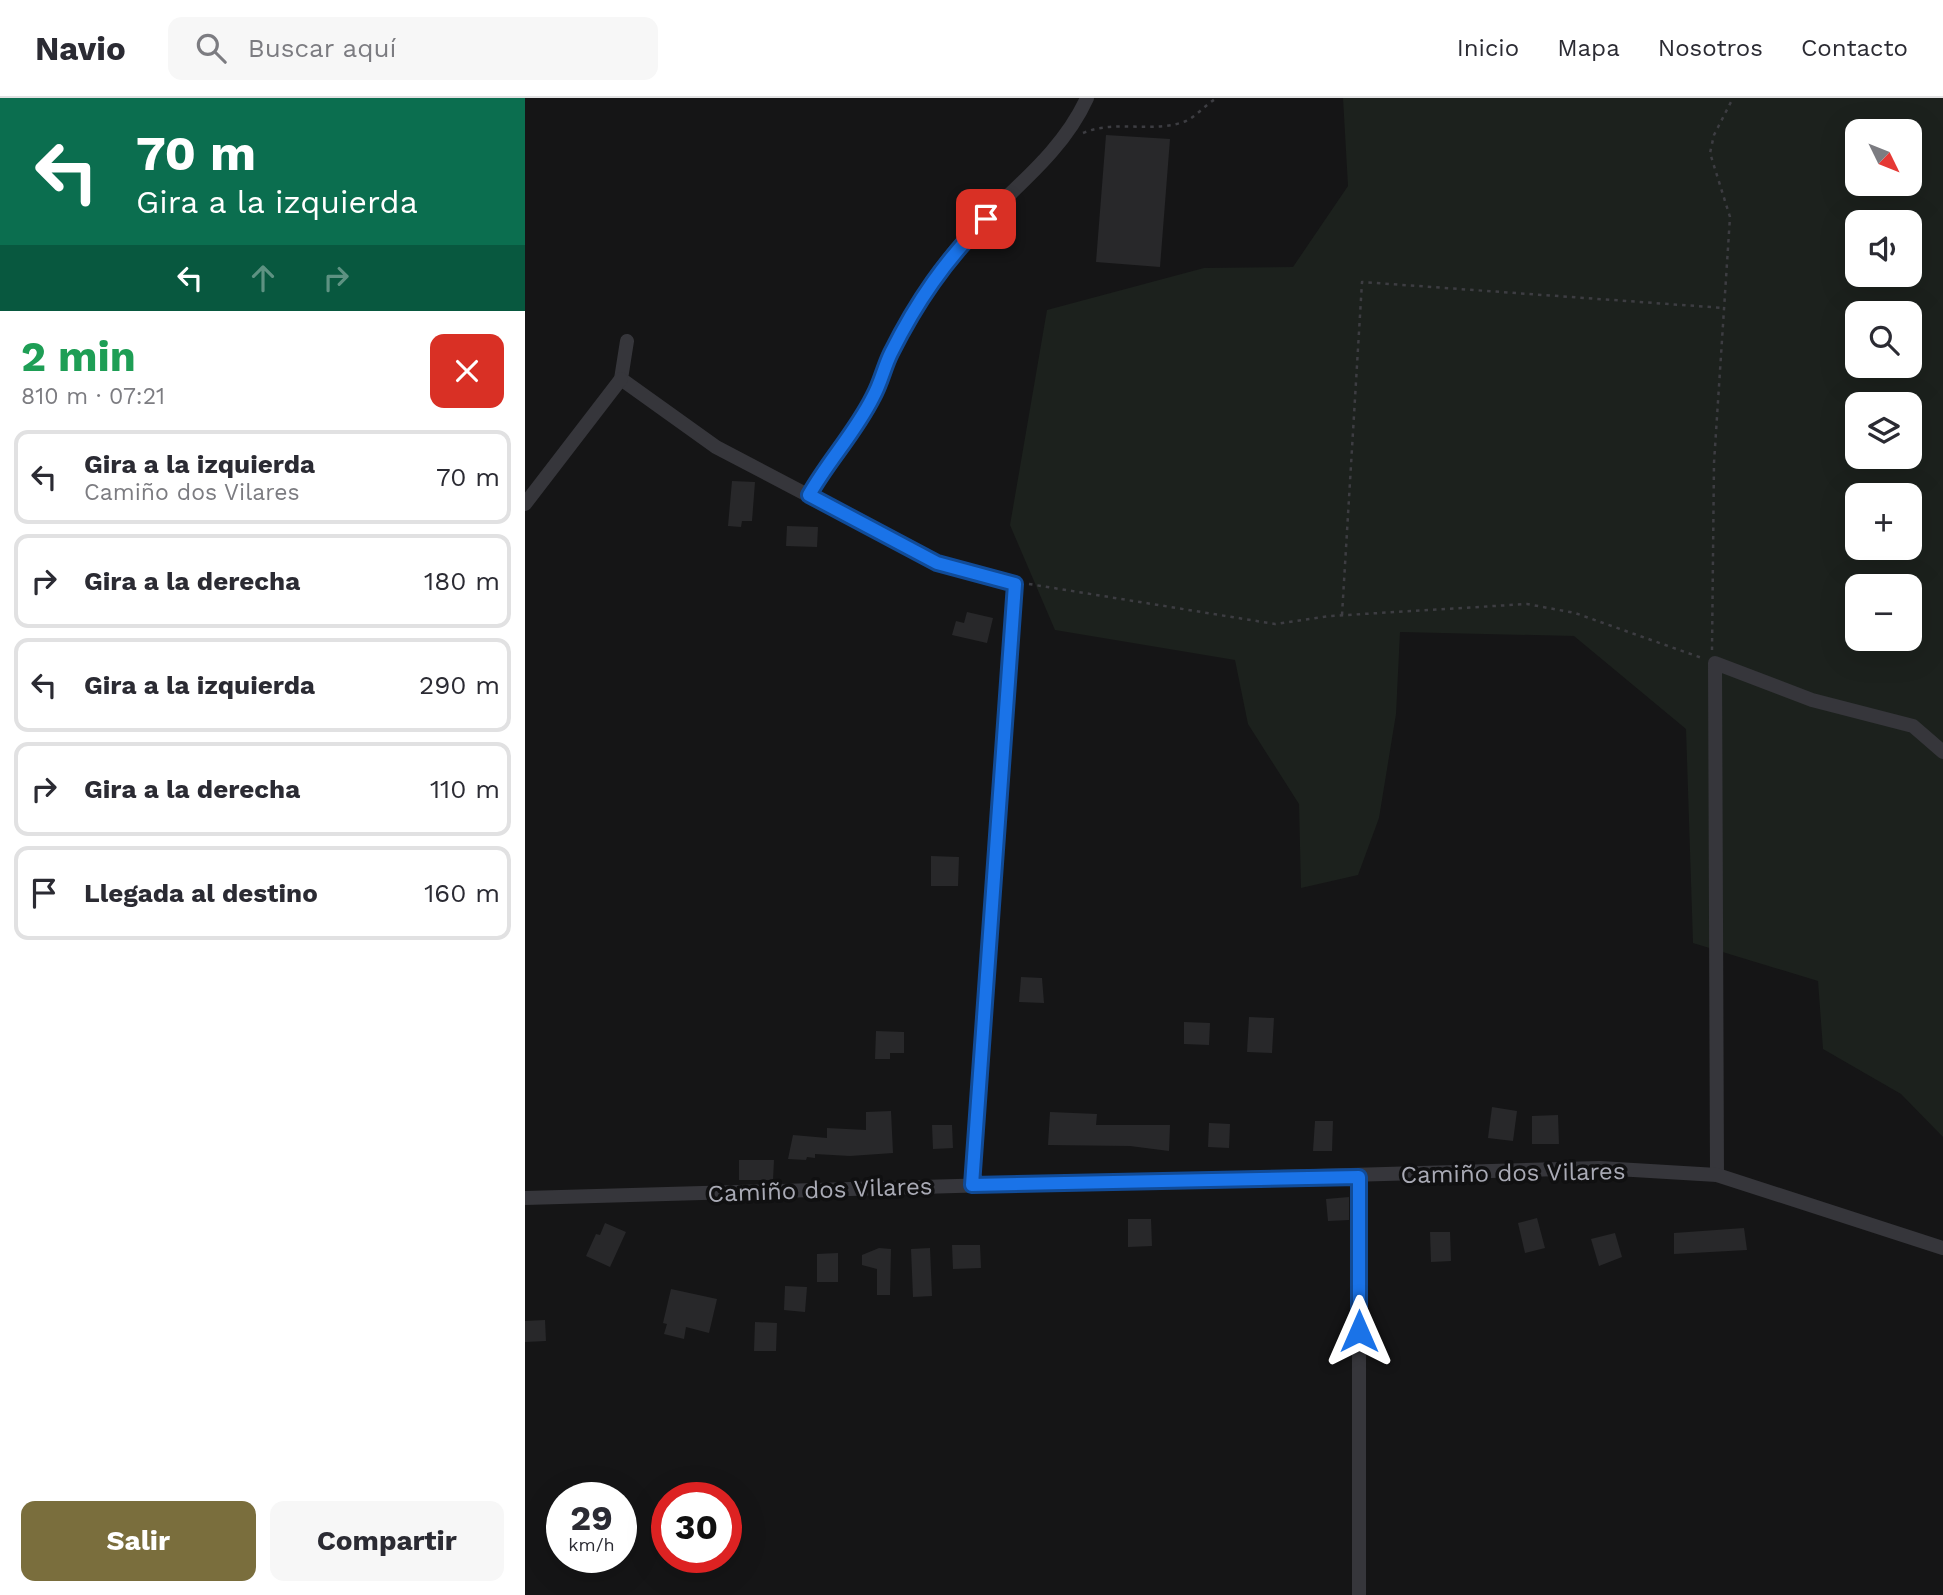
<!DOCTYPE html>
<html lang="es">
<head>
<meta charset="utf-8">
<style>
	:root { --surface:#fff; --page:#f7f7f7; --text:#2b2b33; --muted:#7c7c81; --line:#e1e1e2; --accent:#7a6e3d }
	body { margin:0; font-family:"Work Sans",sans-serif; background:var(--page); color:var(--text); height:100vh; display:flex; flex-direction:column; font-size:26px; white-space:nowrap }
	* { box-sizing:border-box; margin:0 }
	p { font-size:23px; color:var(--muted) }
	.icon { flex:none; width:38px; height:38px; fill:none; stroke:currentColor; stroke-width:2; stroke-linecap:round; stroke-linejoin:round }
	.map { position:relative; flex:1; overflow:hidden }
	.drawer { display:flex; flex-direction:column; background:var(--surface); width:525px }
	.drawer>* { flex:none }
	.banner { background:#0b6e4f; color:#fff; overflow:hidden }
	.needle { width:46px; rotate:133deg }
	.buttons { position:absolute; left:1320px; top:21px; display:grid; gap:14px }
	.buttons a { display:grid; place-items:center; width:77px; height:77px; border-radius:14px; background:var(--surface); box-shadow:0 7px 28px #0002; font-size:35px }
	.speed { position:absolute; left:21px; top:1384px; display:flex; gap:14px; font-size:35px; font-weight:700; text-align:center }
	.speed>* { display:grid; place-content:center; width:91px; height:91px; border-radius:50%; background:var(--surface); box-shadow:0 7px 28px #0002; line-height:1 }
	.speed small { font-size:18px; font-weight:400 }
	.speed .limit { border:10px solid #d22; background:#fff; color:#111 }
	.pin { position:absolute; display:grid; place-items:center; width:60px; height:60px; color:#fff; margin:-30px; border-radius:14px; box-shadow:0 4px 10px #0006 }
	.me { position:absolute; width:77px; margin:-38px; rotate:0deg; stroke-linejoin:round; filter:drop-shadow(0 0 5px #0008) }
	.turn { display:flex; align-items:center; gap:24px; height:147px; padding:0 21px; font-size:32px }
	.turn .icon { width:91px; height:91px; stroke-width:2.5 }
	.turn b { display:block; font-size:49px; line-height:60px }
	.lanes { display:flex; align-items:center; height:66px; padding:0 21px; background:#0003; justify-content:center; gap:35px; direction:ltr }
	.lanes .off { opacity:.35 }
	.round { display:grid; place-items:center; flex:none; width:74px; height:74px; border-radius:14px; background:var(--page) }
	.head { display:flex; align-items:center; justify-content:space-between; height:119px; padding:0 21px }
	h1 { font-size:42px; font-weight:700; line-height:52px; color:#1e9e55 }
	.primary-button { display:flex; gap:14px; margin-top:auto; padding:14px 21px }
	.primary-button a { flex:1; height:80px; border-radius:14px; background:var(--accent); color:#fff; font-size:28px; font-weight:700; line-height:80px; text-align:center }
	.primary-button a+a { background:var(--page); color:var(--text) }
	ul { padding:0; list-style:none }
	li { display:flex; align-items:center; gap:21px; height:94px; margin:0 14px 10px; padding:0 7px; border:4px solid var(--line); border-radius:14px }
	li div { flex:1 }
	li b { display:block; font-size:26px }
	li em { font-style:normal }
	header { display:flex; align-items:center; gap:42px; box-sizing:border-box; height:98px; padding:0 35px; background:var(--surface); border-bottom:2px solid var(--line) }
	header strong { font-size:33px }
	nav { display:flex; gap:38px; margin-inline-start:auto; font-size:24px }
	.search { width:490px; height:63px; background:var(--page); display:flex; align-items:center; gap:18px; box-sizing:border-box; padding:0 24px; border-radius:14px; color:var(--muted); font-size:26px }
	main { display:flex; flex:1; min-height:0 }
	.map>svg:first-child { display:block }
	.green { fill:#1c211d; fill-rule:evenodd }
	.building { fill:#28282a }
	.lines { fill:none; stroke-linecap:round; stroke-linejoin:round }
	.path { stroke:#3d3d42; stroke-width:2.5; stroke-dasharray:3.5 5; stroke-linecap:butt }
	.street { stroke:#36363b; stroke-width:14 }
	.route-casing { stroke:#114b97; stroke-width:18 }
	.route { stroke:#1a73e8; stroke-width:12 }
	.labels { text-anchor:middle; stroke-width:7; stroke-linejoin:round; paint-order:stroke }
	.street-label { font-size:24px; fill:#a9aab5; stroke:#101011 }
</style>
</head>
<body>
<header>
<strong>Navio</strong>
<div class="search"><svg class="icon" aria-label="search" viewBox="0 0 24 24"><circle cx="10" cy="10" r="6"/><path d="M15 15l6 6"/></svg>Buscar aquí</div>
<nav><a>Inicio</a><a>Mapa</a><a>Nosotros</a><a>Contacto</a></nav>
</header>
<main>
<section class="drawer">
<div class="banner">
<div class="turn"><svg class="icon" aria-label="left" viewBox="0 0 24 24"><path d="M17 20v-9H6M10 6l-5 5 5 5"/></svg><div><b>70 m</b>Gira a la izquierda</div></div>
<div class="lanes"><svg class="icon" aria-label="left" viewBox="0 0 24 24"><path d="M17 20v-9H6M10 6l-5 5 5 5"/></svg><svg class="icon off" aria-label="ahead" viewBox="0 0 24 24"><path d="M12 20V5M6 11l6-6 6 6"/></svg><svg class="icon off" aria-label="right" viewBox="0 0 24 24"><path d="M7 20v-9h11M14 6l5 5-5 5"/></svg></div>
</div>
<div class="head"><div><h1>2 min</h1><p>810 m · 07:21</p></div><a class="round" style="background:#d93025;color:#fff"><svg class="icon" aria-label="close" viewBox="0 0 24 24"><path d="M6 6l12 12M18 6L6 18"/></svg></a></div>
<ul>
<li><svg class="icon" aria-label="left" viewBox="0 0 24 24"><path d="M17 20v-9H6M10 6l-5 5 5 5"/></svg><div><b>Gira a la izquierda</b><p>Camiño dos Vilares</p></div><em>70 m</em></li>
<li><svg class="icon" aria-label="right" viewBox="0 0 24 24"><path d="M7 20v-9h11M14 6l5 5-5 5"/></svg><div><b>Gira a la derecha</b></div><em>180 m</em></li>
<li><svg class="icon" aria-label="left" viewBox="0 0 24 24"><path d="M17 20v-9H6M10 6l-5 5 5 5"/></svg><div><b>Gira a la izquierda</b></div><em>290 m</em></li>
<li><svg class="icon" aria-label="right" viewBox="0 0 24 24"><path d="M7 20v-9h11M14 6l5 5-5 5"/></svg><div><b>Gira a la derecha</b></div><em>110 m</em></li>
<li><svg class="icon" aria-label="arrive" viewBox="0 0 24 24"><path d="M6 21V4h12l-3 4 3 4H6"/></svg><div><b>Llegada al destino</b></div><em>160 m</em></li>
</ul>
<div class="primary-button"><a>Salir</a><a>Compartir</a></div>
</section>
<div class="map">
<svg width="1418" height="1497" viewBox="0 0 1418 1497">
	<rect width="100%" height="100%" fill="#151516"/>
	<path class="green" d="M 818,0 L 1418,0 L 1418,1039 L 1376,996 L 1298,951 L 1293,883 L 1168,845 L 1161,631 L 1049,538 L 875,534 L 871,616 L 854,720 L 833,777 L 776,790 L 774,706 L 723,626 L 710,562 L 530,532 L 485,427 L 522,212 L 679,170 L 768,169 L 823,88 ZM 1332,33 L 1384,33 L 1384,86 L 1332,86 ZM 1332,124 L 1384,124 L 1384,177 L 1332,177 ZM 1332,215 L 1384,215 L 1384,268 L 1332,268 ZM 1332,306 L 1384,306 L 1384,359 L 1332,359 ZM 1332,397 L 1384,397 L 1384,450 L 1332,450 ZM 1332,488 L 1384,488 L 1384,541 L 1332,541 Z"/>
	<g class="building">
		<path d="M 581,37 L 645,41 L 635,169 L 571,164 Z"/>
		<path d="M 207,383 L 230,384 L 227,423 L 217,423 L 216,429 L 203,428 Z"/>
		<path d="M 262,428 L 293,429 L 292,449 L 261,448 Z"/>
		<path d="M 442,514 L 468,520 L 462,545 L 427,537 L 431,523 L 439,525 Z"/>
		<path d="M 406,758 L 434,759 L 433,788 L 406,788 Z"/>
		<path d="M 496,879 L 517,880 L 519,905 L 494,904 Z"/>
		<path d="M 724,919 L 749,920 L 747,955 L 722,954 Z"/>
		<path d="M 659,924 L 685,925 L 684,947 L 659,946 Z"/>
		<path d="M 351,933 L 379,934 L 379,955 L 365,955 L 365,961 L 350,961 Z"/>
		<path d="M 967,1009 L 992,1013 L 988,1043 L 963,1040 Z"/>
		<path d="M 366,1013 L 368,1055 L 325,1058 L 290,1056 L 290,1060 L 282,1059 L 281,1062 L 263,1061 L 268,1037 L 302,1040 L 302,1030 L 341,1032 L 341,1014 Z"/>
		<path d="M 525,1014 L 572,1016 L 571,1027 L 645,1027 L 644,1053 L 605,1048 L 523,1047 Z"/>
		<path d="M 1033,1017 L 1034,1046 L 1007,1046 L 1007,1018 Z"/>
		<path d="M 790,1023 L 808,1023 L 807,1053 L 788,1053 Z"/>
		<path d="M 684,1025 L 705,1026 L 704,1050 L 683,1049 Z"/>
		<path d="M 407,1027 L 427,1027 L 428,1050 L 408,1051 Z"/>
		<path d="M 214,1062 L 249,1062 L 248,1082 L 214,1082 Z"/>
		<path d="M 824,1099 L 824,1122 L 803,1123 L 801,1101 Z"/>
		<path d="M 1012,1120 L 1020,1150 L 1000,1155 L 993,1125 Z"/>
		<path d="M 603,1121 L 626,1121 L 627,1148 L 603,1149 Z"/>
		<path d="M 80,1125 L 101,1134 L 85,1169 L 61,1158 L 71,1136 L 75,1137 Z"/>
		<path d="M 1219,1130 L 1222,1152 L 1149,1156 L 1149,1135 Z"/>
		<path d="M 905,1134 L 925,1134 L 926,1163 L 906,1164 Z"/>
		<path d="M 1090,1135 L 1097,1159 L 1074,1168 L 1066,1141 Z"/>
		<path d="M 427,1147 L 455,1147 L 456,1170 L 428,1171 Z"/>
		<path d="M 354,1150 L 366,1151 L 365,1197 L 352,1197 L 352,1171 L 337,1167 L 337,1157 Z"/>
		<path d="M 405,1150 L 407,1198 L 388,1199 L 386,1151 Z"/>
		<path d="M 313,1155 L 313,1184 L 292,1184 L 292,1156 Z"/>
		<path d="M 260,1188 L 282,1189 L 280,1214 L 259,1212 Z"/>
		<path d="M 146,1191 L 192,1201 L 184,1235 L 161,1229 L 159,1241 L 139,1236 L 142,1226 L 138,1225 Z"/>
		<path d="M 20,1222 L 21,1243 L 0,1244 L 0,1223 Z"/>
		<path d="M 230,1224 L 252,1225 L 251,1253 L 229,1253 Z"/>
	</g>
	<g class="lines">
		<g class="path">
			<path d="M 558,35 C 591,21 629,36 661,23 C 673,17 681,6 692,0"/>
			<path d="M 504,486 L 750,526 L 805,518 L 1002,506 L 1050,515 L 1177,560"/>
			<path d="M 817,517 L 837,184 L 1199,210"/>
			<path d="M 1187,552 L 1189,365 L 1205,119 L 1185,55 L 1189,37 L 1208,0"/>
		</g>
		<g class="street">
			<path d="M 102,243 L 96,281 L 191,349 L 412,465 L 490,486 L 447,1087"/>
			<path d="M 284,397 C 303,363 329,335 348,300 C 355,286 359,270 366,255 C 382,222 401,189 424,160 C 467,104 532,66 562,0"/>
			<path d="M 0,406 L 96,281"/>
			<path d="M 1192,1077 L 1190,565 L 1287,602 L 1388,628 L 1418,654"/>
			<path d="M 0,1100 L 1075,1070 L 1192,1077 L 1418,1150"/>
			<path d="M 834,1497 L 834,1079"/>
		</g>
	</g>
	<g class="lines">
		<defs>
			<path id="route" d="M 461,121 C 420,163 392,203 366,255 C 359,269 356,285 348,299 C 330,335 303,363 284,397 L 412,465 L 490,486 L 447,1087 L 834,1079 L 834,1233"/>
		</defs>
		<use href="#route" class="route-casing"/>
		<use href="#route" class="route"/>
	</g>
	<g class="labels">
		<g class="street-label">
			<text transform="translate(988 1075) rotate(-1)" y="8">Camiño dos Vilares</text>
			<text transform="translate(295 1092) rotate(-2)" y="8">Camiño dos Vilares</text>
		</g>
	</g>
</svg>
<div class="buttons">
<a><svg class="needle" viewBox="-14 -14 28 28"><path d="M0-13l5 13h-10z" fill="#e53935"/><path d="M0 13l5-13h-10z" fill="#7c7c81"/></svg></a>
<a><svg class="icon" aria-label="sound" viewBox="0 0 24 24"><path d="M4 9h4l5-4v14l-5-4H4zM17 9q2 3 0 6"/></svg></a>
<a><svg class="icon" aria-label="search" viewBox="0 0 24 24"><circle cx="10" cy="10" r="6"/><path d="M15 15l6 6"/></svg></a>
<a><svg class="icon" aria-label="layers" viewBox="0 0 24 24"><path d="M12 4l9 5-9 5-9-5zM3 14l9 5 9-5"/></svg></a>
<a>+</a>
<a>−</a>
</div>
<div class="speed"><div>29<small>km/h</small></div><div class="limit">30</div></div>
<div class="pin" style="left:461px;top:121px;background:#d93025"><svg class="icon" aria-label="arrive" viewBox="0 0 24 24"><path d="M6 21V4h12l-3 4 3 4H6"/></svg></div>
<svg class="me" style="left:834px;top:1233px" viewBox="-20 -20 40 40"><path d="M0-17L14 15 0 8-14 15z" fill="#1a73e8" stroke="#fff" stroke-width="4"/></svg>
</div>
</main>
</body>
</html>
